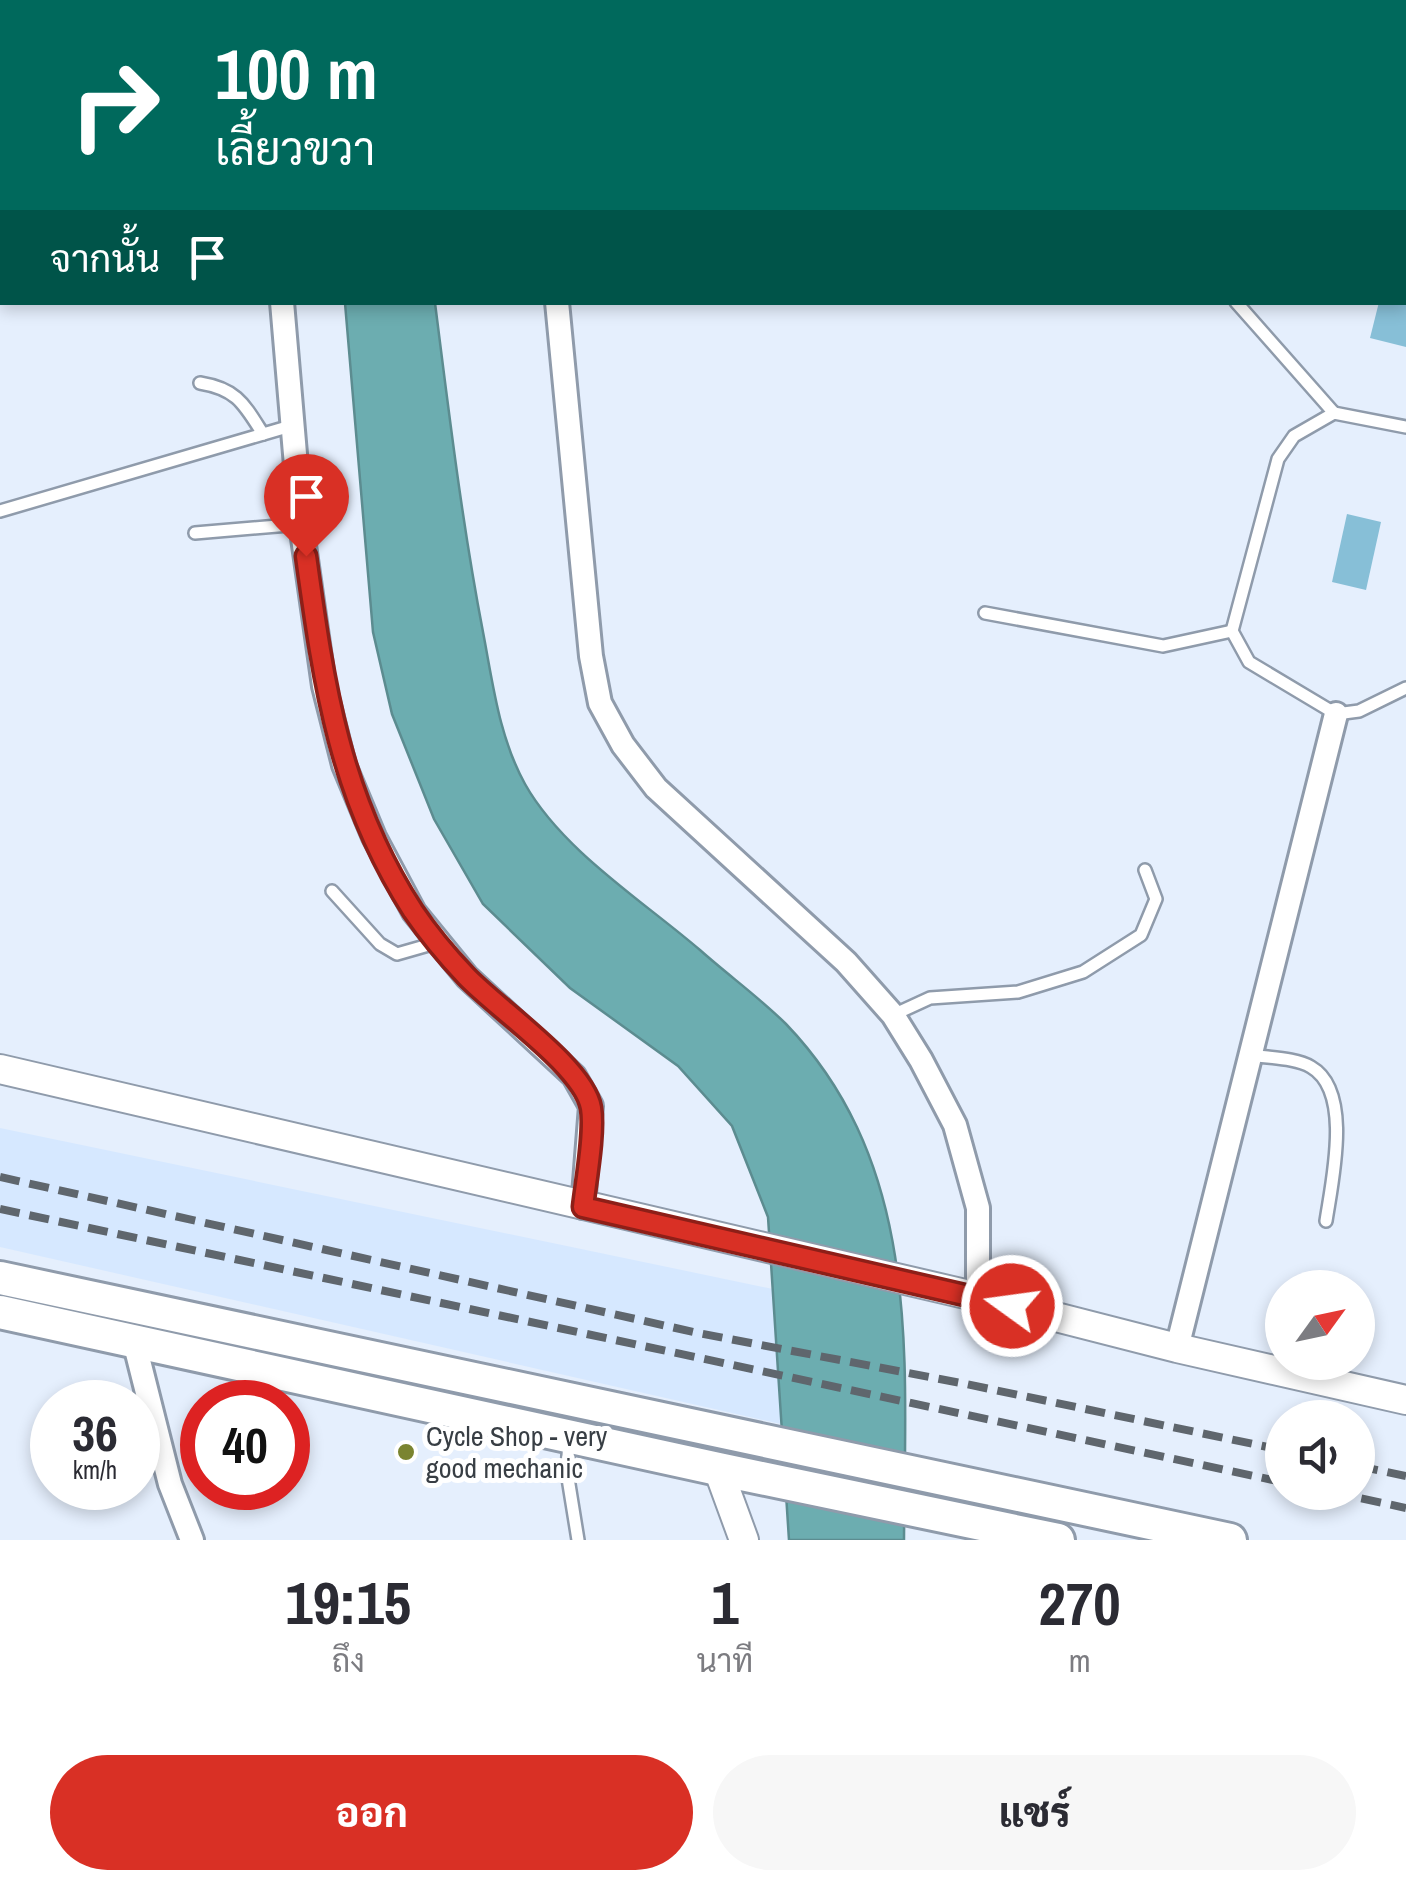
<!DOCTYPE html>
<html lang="th">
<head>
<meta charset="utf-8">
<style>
	:root { --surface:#fff; --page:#f7f7f7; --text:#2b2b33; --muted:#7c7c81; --accent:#d93025 }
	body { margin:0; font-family:"Archivo Narrow",Sarabun,sans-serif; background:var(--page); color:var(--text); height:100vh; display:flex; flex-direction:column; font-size:38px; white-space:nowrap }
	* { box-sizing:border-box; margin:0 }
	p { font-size:32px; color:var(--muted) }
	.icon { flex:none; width:55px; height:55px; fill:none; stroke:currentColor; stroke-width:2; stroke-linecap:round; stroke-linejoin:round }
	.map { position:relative; height:1540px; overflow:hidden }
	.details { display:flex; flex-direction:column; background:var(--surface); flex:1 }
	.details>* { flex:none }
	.hud { position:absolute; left:0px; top:0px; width:1408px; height:305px; box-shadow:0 5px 15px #0003; background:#00695c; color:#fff; overflow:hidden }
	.needle { width:65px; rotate:57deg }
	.tools { position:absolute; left:1265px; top:1270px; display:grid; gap:20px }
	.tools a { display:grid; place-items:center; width:110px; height:110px; border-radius:50%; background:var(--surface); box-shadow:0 5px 15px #0003; font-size:50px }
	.speed { position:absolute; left:30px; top:1380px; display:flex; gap:20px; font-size:50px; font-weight:700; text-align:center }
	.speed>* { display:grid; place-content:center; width:130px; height:130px; border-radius:50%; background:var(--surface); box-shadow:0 5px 15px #0003; line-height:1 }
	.speed small { font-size:25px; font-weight:400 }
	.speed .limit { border:15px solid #d22; background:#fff; color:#111 }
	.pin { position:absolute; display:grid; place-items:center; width:85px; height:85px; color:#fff; margin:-102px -42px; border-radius:50% 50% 50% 0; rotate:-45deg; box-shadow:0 0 10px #0007 }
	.pin .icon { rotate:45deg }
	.me { position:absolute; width:110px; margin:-55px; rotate:284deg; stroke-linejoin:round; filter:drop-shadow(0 0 8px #0008) }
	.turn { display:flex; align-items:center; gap:35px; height:210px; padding:0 50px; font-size:45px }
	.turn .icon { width:130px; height:130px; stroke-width:2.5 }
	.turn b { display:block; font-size:70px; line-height:85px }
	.then { display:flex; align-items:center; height:95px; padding:0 50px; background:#0003; gap:20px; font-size:38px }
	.eta { display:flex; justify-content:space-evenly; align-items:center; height:170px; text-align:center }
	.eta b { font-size:60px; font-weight:800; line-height:70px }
	.cta { display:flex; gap:20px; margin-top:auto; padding:20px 50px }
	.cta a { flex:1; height:115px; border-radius:60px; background:var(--accent); color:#fff; font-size:40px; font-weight:800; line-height:115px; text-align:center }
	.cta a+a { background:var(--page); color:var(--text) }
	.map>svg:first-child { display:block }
	.built { fill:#d6e8ff }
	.water { fill:#6cadb0; stroke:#5c8c90; stroke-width:2.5 }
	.building { fill:#87bfd7 }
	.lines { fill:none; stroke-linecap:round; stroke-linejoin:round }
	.service-casing { stroke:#8f9bab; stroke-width:16 }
	.minor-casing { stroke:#8f9bab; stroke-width:28 }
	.tertiary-casing { stroke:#8f9bab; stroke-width:32 }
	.secondary-casing { stroke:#8f9bab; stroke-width:38 }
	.service { stroke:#fff; stroke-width:11 }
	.minor { stroke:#fff; stroke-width:22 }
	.tertiary { stroke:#fff; stroke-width:28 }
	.secondary { stroke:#fff; stroke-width:32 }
	.rail { stroke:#5f666d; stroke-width:8; stroke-dasharray:20 10; stroke-linecap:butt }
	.route-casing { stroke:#8d1f18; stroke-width:25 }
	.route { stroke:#d93025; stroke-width:18 }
	.poi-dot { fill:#7a8430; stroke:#fff; stroke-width:4 }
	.labels { text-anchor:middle; stroke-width:10; stroke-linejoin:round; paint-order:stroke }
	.poi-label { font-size:28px; fill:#383e44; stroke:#fff; text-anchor:start }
</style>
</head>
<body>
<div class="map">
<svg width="1406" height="1540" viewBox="0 0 1406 1540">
	<rect width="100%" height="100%" fill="#e5effd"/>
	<path class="built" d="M 0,1128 L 773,1289 L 781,1424 L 0,1247 Z"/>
	<path class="water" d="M 345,303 L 435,303 C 449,413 462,523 483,632 C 493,684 499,737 525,784 C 562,850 643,901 700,950 C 728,975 760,998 786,1024 C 923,1167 905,1358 904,1540 L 789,1540 L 768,1217 L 732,1126 L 678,1066 L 570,988 L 483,904 L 434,819 L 392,714 L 373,632 Z"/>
	<g class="building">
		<path d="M 1379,302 L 1406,302 L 1406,347 L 1370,338 Z"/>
		<path d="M 1347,514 L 1381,522 L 1366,590 L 1332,582 Z"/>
	</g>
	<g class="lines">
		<defs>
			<g id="service">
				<path d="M 1236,302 L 1334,413"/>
				<path d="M 200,383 C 237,389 244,404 263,434"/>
				<path d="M 1406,427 L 1334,413 L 1294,436 L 1278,459 L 1232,631 L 1249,662 L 1336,714 L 1359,711 L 1406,688"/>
				<path d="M 0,511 L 294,425"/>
				<path d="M 195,533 L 301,524"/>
				<path d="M 985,613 L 1163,646 L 1232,631"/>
				<path d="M 332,891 L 380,944 L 397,954 L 439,942"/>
				<path d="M 893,1015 L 930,998 L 1018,992 L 1083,972 L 1141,935 L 1156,899 L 1145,870"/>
				<path d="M 1251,1055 C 1269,1058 1296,1058 1311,1067 C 1353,1091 1332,1181 1326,1221"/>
				<path d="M 569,1440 L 567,1472 L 578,1540"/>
			</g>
			<g id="minor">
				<path d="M 285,2 L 286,0"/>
				<path d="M 591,2 L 592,0"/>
				<path d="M 282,302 L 301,524 L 324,686 L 344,765 L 374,837 L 414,912 L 467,977 L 574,1076 L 591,1106 L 583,1207"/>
				<path d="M 557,302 L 591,656 L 600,703 L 623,745 L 656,788 L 846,962 L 893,1015 L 921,1060 L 955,1125 L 978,1208 L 978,1297"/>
				<path d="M 134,1341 L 170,1484 L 192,1540"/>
				<path d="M 1177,1348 L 1336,714"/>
			</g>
			<g id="tertiary">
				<path d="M 0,1069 L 978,1297 L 1177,1348 L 1406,1400"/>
				<path d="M 718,1469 L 744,1540"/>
			</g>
			<g id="secondary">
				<path d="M 0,1278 L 1230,1540"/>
				<path d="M 0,1312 L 718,1469 L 1058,1540"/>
			</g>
		</defs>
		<use href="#service" class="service-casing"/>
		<use href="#minor" class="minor-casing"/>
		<use href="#tertiary" class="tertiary-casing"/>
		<use href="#secondary" class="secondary-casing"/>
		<use href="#service" class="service"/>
		<use href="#minor" class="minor"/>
		<use href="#tertiary" class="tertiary"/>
		<use href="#secondary" class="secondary"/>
		<g class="rail">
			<path d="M 0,1177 L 698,1333 L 961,1383 L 1282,1450"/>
			<path d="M 0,1209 L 1282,1482"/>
			<path d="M 1358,1466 L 1406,1476"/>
			<path d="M 1332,1492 L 1406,1508"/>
		</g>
	</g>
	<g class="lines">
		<defs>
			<path id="route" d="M 306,556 C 324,686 340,798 413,911 C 428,933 448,957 466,976 C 496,1008 584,1067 591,1108 C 595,1132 586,1181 583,1207 L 1012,1306"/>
		</defs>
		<use href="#route" class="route-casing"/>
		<use href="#route" class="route"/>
	</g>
	<circle class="poi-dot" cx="406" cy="1452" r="10"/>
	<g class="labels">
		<g class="poi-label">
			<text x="426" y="1446">Cycle Shop - very<tspan x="426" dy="32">good mechanic</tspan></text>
		</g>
	</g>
</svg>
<div class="tools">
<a><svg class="needle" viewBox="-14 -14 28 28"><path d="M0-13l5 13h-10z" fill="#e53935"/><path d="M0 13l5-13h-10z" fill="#7c7c81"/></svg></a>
<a><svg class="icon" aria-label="sound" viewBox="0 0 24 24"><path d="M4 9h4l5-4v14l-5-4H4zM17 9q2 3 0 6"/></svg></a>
</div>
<div class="speed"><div>36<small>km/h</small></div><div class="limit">40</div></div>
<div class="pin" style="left:306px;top:556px;background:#d93025"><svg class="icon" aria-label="arrive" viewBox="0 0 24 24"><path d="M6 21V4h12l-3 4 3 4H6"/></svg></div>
<svg class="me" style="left:1012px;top:1306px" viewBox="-20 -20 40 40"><circle r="17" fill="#d93025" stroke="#fff" stroke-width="3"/><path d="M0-11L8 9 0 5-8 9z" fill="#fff"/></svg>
<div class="hud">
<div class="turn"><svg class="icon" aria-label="right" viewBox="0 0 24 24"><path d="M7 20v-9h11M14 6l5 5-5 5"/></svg><div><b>100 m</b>เลี้ยวขวา</div></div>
<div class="then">จากนั้น<svg class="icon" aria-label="arrive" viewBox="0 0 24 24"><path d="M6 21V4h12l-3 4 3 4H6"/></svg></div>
</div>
</div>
<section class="details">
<div class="eta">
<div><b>19:15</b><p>ถึง</p></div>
<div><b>1</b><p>นาที</p></div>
<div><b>270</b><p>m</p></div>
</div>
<div class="cta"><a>ออก</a><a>แชร์</a></div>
</section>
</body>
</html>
